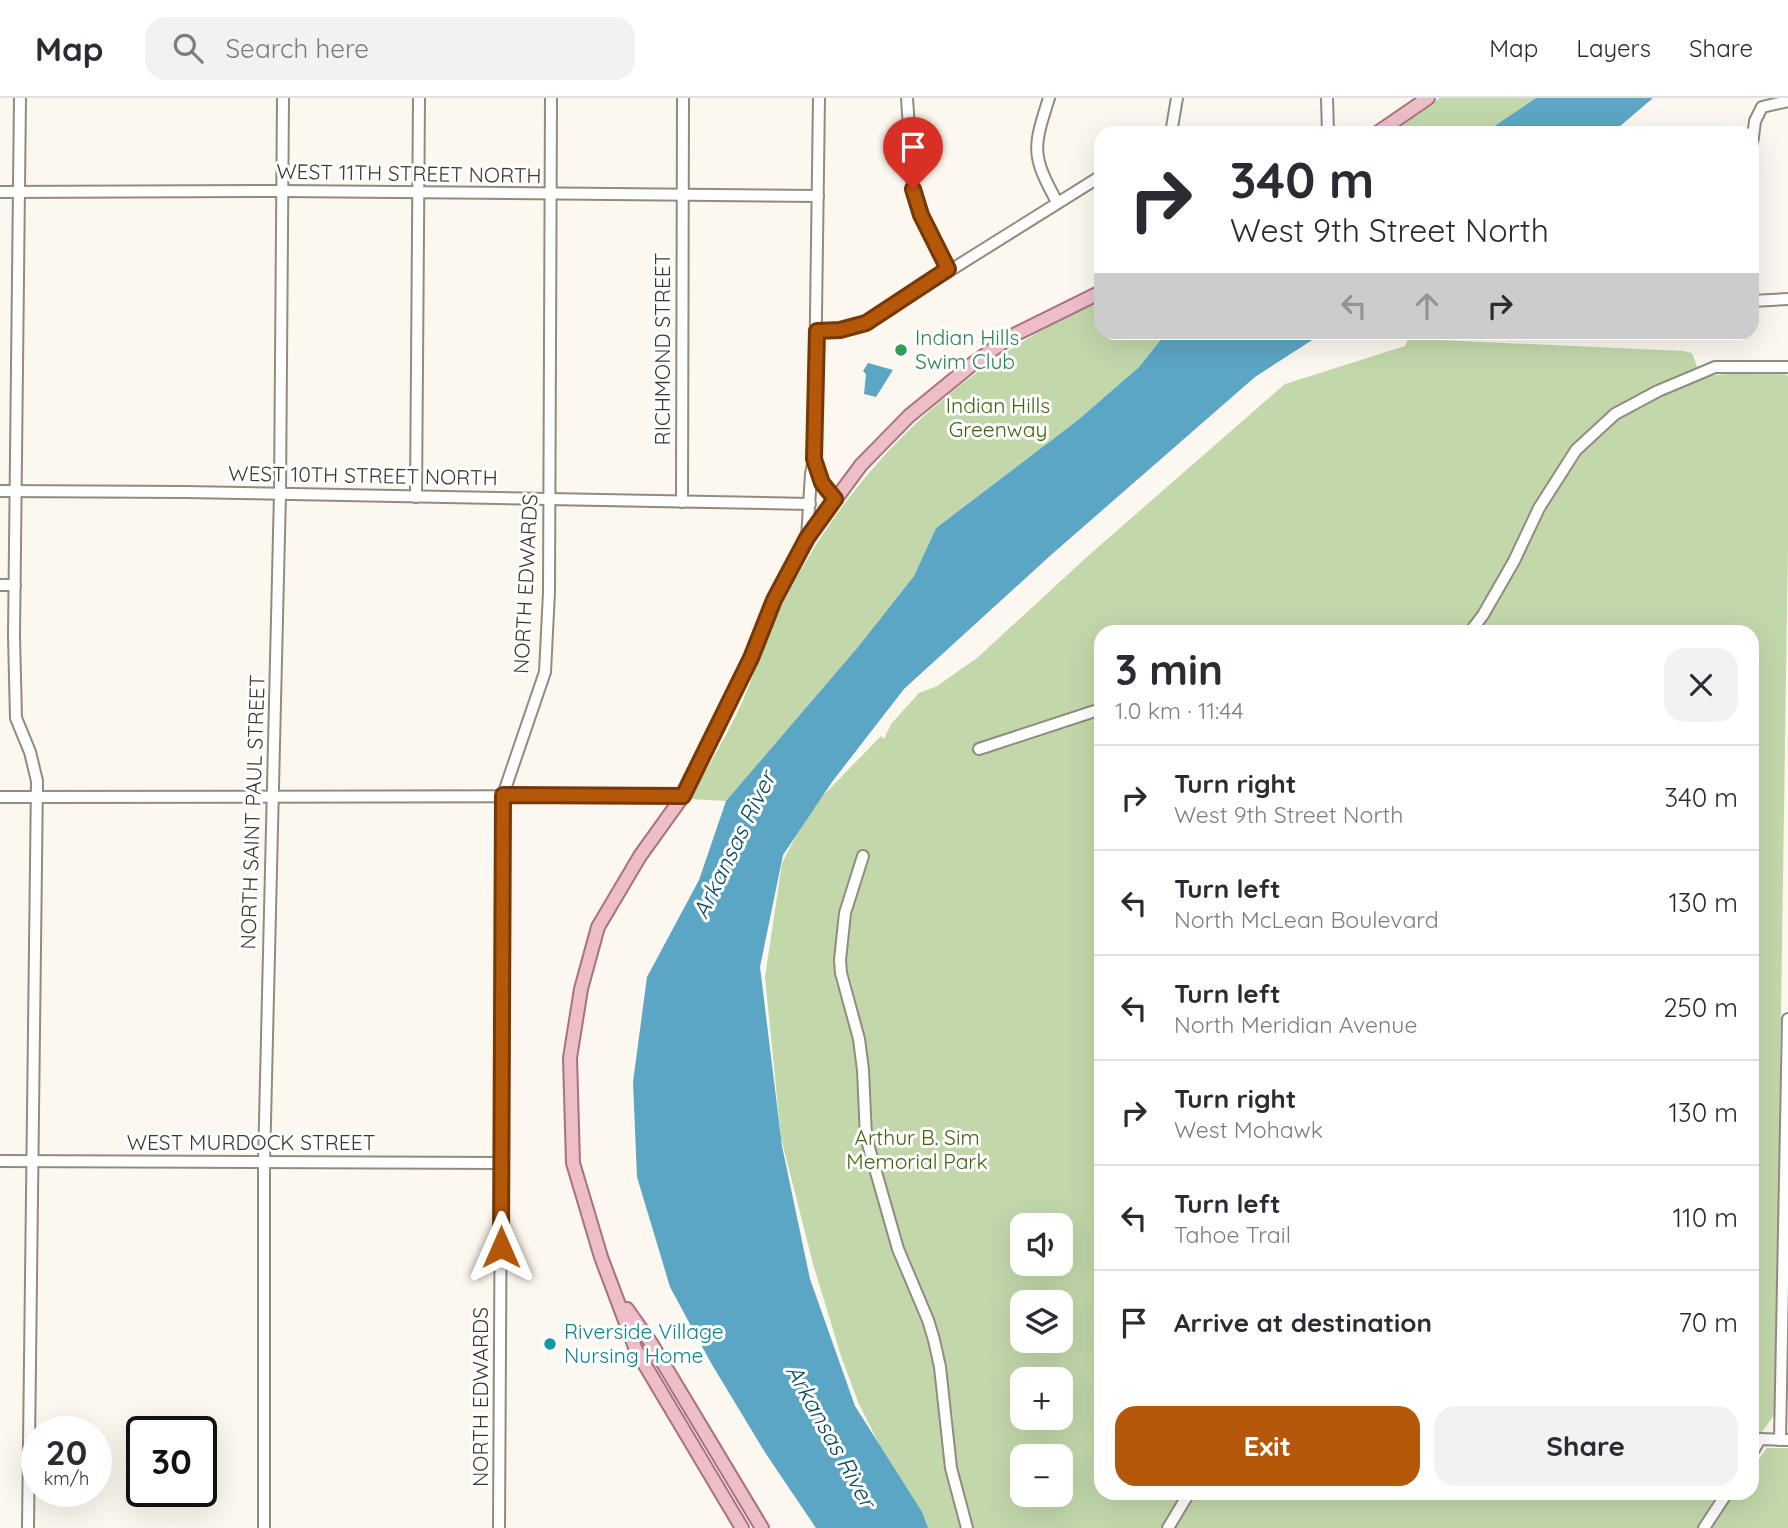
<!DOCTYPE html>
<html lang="en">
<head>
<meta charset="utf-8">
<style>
	:root { --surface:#fff; --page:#f2f2f3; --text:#2b2b33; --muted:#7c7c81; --line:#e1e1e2; --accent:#b55709 }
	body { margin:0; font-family:Quicksand,sans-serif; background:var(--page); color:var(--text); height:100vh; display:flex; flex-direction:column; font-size:26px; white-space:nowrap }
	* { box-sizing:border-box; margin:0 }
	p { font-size:23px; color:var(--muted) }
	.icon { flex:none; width:38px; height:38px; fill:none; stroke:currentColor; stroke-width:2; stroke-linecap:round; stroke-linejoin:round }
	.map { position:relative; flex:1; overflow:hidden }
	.panel { position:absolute; left:1094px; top:527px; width:665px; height:875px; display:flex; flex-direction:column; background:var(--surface); border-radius:21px; box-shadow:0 7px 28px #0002 }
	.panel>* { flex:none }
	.guide { position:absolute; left:1094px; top:28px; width:665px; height:214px; border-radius:21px; box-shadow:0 7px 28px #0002; background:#fff; color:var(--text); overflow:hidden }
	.controls { position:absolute; left:1010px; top:1115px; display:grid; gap:14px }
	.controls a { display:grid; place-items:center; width:63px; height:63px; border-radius:14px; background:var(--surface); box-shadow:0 7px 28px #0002; font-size:35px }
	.speed { position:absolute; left:21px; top:1318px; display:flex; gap:14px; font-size:35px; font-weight:700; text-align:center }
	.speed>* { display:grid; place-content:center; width:91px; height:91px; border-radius:50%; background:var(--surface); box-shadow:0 7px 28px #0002; line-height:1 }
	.speed small { font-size:18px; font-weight:400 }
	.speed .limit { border:4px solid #111; border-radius:10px; background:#fff; color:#111 }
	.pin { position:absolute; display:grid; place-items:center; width:60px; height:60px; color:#fff; margin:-72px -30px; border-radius:50% 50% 50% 0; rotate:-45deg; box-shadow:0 0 7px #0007 }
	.pin .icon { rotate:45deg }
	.me { position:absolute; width:77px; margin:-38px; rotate:0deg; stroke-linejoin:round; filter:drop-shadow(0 0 5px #0008) }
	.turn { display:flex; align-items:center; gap:24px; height:147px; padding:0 21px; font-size:32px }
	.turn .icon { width:91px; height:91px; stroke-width:2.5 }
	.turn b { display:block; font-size:49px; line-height:60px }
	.lanes { display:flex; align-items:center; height:66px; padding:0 21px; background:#0003; justify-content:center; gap:35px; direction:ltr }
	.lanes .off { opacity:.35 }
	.round { display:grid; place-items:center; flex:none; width:74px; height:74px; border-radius:21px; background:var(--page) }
	.summary { display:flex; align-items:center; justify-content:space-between; height:119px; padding:0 21px }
	h1 { font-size:42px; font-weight:800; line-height:52px }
	.primary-button { display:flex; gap:14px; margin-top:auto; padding:14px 21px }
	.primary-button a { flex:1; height:80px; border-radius:21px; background:var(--accent); color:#fff; font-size:28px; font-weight:800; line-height:80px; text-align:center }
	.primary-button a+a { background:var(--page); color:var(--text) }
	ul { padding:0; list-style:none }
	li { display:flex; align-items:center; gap:21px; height:105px; padding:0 21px; border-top:2px solid var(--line) }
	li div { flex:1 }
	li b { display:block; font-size:26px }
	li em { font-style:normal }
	header { display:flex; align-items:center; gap:42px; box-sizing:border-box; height:98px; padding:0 35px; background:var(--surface); border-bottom:2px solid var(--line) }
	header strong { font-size:33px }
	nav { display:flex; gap:38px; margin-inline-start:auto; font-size:24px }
	.search { width:490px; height:63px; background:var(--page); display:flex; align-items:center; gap:18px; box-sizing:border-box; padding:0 24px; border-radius:21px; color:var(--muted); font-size:26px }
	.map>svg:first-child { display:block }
	.green { fill:#c2d8ab; fill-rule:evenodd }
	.water { fill:#5ca6c5 }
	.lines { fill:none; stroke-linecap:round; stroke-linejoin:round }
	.minor-casing { stroke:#938b7d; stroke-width:14 }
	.major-casing { stroke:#a8727c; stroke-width:16 }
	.minor { stroke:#fff; stroke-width:10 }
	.major { stroke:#eebec8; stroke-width:12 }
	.route-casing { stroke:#763906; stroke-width:18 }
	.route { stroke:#b55709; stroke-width:12 }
	.leisure-dot { fill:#2e9e5b; stroke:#fff; stroke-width:2.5 }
	.culture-dot { fill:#0f9aa8; stroke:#fff; stroke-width:2.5 }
	.labels { text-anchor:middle; stroke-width:6; stroke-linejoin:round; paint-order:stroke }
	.street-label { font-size:21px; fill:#3b3832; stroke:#fff }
	.leisure-label { font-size:21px; fill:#27864d; stroke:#fff; text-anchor:start }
	.park-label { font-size:21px; fill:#426309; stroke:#fff }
	.culture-label { font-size:21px; fill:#0d838f; stroke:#fff; text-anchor:start }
	.water-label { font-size:23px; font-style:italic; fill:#05475d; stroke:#fff }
</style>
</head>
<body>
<header>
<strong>Map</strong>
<div class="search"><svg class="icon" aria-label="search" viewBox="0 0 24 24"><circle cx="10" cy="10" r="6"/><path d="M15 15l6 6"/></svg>Search here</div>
<nav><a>Map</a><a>Layers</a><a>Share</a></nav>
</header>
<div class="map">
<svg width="1788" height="1430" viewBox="0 0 1788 1430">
	<rect width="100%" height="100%" fill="#fdf8ef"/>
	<g class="green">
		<path d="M 1440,0 L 1536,0 L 1484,35 L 1388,35 Z"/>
		<path d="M 1101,202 L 1101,234 L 1166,235 L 1139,269 L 1078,322 L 936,430 L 914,478 L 858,549 L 726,703 L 690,701 C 708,668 728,636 743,602 C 756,572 766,539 781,509 C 850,370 960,266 1101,202 Z"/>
		<path d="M 1411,234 L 1434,235 L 1440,242 L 1683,253 L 1692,255 L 1701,279 C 1722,277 1770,267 1788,278 L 1788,447 L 1775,1316 L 1752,1347 L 1752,534 L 1101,534 L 1101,1395 L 1726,1395 L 1697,1430 L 921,1430 L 858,1304 L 841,1258 L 813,1166 L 781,1040 L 765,879 L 782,765 L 810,711 L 881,638 L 884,641 L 891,626 L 919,595 L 937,588 L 977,560 L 1089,457 L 1285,286 L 1405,248 ZM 1022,1127 L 1060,1127 L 1060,1166 L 1022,1166 ZM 1022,1204 L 1060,1204 L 1060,1242 L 1022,1242 ZM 1022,1281 L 1060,1281 L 1060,1320 L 1022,1320 ZM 1022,1358 L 1060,1358 L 1060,1396 L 1022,1396 Z"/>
		<path d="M 1767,1350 L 1788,1350 L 1788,1430 L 1710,1430 L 1734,1395 L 1752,1395 L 1752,1370 Z"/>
	</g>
	<g class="water">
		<path d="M 1536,0 L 1653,0 L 1612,35 L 1484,35 Z"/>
		<path d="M 1166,235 L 1323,235 L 1255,279 L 1051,457 L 904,591 L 832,684 L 783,757 L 760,869 L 782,1048 L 810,1181 L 855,1308 L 922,1414 L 928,1430 L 816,1430 L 766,1356 L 711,1265 L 670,1189 L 637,1079 L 633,984 L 647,879 L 699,782 L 726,703 L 858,549 L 914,478 L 936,430 L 1078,322 L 1139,269 Z"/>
		<path d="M 868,265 L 893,272 L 876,299 L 864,296 L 866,276 L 863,273 Z"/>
	</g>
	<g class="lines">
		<defs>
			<g id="minor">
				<path d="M 20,0 L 14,538 L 16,620 L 30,654 L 37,683 L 28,1430"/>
				<path d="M 907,0 L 913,91 L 921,117 L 948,171"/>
				<path d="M 1049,0 C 1033,50 1031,57 1057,104"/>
				<path d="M 1327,0 L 1328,35"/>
				<path d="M 1171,35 L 1177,0"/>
				<path d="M 1752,47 L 1755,23 L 1762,9 L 1788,3"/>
				<path d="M 0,94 L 283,93 L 818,98"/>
				<path d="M 1752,203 L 1788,201"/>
				<path d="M 817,233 L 840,232 L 866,225 L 1101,78"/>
				<path d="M 814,361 L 823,385 L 835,401"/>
				<path d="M 0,393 L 185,394 L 810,406"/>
				<path d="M 416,399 L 419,0"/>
				<path d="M 682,404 L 683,0"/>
				<path d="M 807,440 L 811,376 L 814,361 L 819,0"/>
				<path d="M 0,487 L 15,487"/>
				<path d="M 1470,534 L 1483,517 L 1514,463 L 1539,410 L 1576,352 L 1615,316 L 1658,293 L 1715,269 L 1788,269"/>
				<path d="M 979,651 L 1101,611"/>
				<path d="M 0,699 L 683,698"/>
				<path d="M 863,758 L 845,815 L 840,862 L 841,875 L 859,941 L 863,972 L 866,1039 L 898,1151 L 928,1222 L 934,1242 L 940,1269 L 951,1370 L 967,1430"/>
				<path d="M 0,1063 L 501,1065"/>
				<path d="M 1780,1342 L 1788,921"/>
				<path d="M 1752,1355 L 1760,1341 L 1788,1342"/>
				<path d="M 264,1430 L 264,1065 L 280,395 L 283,0"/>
				<path d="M 499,1430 L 503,697 L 545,574 L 549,494 L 551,0"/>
				<path d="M 1168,1430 L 1189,1395"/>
				<path d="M 1704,1430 L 1727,1395"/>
			</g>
			<g id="major">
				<path d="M 1377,35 L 1428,0"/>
				<path d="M 627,1211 L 651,1245 L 762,1430"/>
				<path d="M 742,1430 L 636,1252 L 601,1159 L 573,1065 L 570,960 L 581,891 L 598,829 L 640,758 L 683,698 L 751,560 L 774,502 L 807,440 L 861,367 L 909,318 L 975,264 L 1012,238 L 1101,194"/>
			</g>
		</defs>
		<use href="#minor" class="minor-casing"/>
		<use href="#major" class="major-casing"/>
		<use href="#minor" class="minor"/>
		<use href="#major" class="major"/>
	</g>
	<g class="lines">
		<defs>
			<path id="route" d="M 501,1149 L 503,697 L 683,698 L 751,560 L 774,502 L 807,440 L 835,401 L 822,385 L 814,361 L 817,233 L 840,232 L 866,225 L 948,171 L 921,117 L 913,91"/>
		</defs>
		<use href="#route" class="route-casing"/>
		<use href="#route" class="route"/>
	</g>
	<circle class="leisure-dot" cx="901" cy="252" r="7"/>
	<circle class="culture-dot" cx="550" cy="1246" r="7"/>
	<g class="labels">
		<g class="street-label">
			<text transform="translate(409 76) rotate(1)" y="7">WEST 11TH STREET NORTH</text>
			<text transform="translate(663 251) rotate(-90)" y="7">RICHMOND STREET</text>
			<text transform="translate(363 378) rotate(1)" y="7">WEST 10TH STREET NORTH</text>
			<text transform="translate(526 486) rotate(-87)" y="7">NORTH EDWARDS</text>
			<text transform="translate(253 714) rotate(-88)" y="7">NORTH SAINT PAUL STREET</text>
			<text x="251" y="1052">WEST MURDOCK STREET</text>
			<text transform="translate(481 1299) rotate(-90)" y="7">NORTH EDWARDS</text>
		</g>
		<g class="leisure-label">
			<text x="915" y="247">Indian Hills<tspan x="915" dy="24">Swim Club</tspan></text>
		</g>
		<g class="park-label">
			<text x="998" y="315">Indian Hills<tspan x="998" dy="24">Greenway</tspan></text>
			<text x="917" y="1047">Arthur B. Sim<tspan x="917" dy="24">Memorial Park</tspan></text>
		</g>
		<g class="culture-label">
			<text x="564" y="1241">Riverside Village<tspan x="564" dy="24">Nursing Home</tspan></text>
		</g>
		<g class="water-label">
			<text transform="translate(734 747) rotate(-64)" y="8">Arkansas River</text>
			<text transform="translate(831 1338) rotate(61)" y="8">Arkansas River</text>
		</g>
	</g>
</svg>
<div class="controls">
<a><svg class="icon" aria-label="sound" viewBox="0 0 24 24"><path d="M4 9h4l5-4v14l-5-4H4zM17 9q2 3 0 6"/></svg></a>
<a><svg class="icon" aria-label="layers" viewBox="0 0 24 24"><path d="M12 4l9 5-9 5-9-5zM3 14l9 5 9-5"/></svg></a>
<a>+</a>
<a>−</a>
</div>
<div class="speed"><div>20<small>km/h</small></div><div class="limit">30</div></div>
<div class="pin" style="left:913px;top:91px;background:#d93025"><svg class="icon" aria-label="arrive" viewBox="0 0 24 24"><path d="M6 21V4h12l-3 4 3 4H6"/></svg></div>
<svg class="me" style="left:501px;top:1149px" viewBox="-20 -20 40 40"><path d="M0-17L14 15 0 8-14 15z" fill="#b55709" stroke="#fff" stroke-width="4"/></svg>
<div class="guide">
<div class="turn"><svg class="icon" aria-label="right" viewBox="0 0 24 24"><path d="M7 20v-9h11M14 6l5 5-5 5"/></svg><div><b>340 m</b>West 9th Street North</div></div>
<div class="lanes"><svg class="icon off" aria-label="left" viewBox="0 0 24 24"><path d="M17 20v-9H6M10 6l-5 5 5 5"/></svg><svg class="icon off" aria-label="ahead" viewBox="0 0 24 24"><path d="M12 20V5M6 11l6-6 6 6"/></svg><svg class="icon" aria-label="right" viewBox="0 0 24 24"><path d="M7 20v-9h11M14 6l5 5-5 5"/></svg></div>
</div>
<section class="panel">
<div class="summary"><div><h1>3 min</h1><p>1.0 km · 11:44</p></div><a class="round"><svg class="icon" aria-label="close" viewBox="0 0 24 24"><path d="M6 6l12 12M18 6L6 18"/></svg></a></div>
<ul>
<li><svg class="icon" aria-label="right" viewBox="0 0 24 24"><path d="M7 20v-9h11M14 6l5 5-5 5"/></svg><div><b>Turn right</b><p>West 9th Street North</p></div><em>340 m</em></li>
<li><svg class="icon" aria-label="left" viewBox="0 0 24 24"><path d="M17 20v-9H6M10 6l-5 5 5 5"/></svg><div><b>Turn left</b><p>North McLean Boulevard</p></div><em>130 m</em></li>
<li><svg class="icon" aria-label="left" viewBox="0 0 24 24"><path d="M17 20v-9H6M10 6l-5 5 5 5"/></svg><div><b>Turn left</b><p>North Meridian Avenue</p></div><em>250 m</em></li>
<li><svg class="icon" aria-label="right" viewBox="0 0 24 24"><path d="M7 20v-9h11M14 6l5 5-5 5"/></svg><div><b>Turn right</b><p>West Mohawk</p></div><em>130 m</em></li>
<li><svg class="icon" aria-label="left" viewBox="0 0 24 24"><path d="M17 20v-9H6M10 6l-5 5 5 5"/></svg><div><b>Turn left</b><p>Tahoe Trail</p></div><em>110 m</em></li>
<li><svg class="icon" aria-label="arrive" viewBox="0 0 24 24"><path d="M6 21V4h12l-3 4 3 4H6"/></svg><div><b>Arrive at destination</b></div><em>70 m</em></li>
</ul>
<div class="primary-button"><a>Exit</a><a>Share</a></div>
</section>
</div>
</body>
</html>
